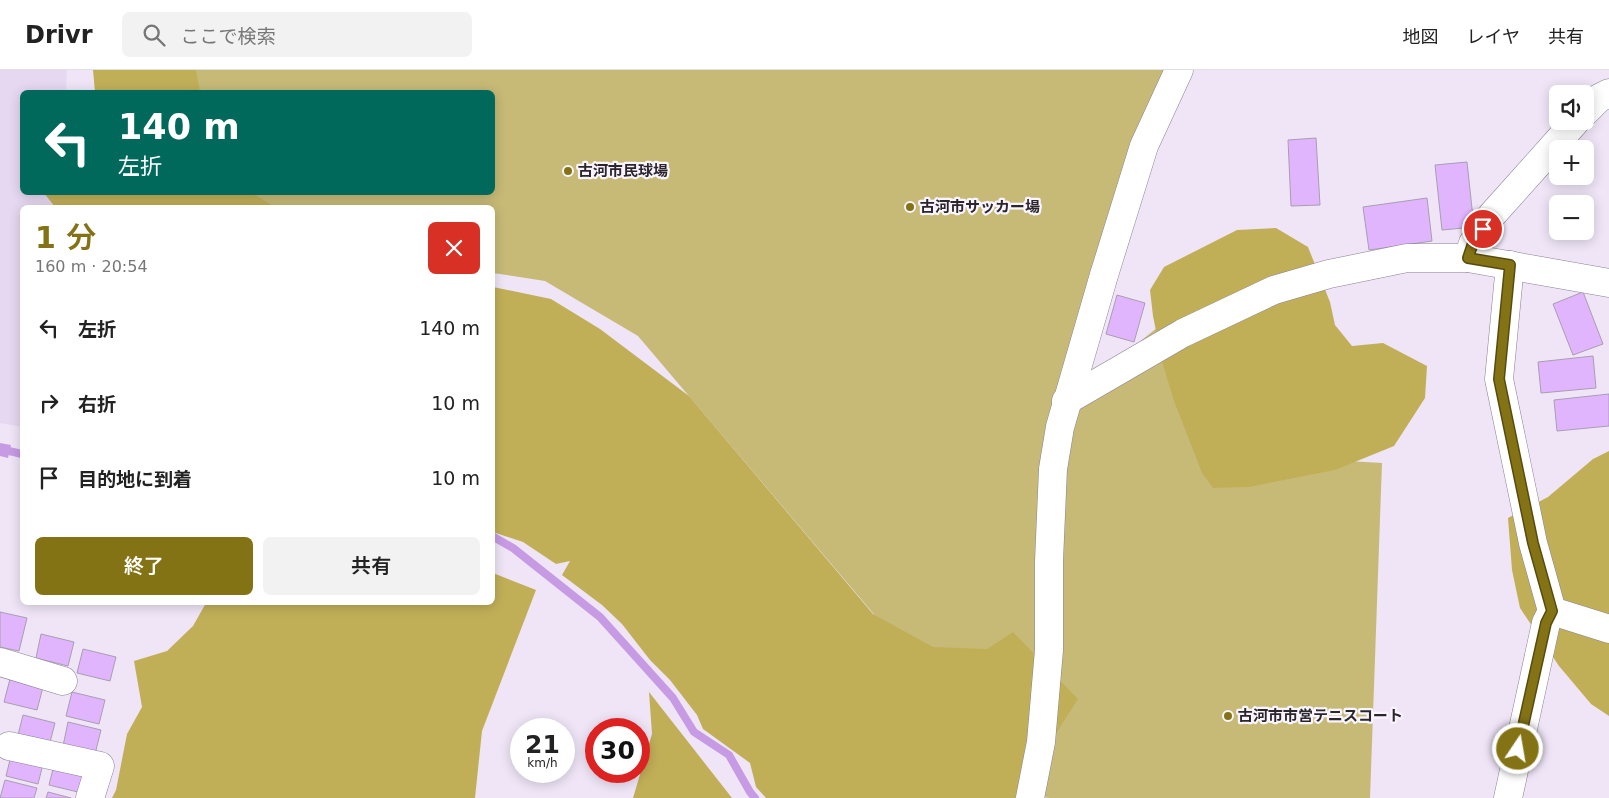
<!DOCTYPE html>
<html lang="ja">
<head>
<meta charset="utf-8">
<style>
	:root { --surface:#fff; --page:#f2f2f2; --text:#222; --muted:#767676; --line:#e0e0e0; --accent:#847315 }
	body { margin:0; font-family:"DejaVu Sans","Noto Sans JP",sans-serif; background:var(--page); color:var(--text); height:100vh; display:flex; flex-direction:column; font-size:19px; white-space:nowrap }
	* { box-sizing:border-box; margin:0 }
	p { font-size:16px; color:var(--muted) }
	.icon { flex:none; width:28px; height:28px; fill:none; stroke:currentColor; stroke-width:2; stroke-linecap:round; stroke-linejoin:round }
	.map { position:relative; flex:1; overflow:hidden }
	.panel { position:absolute; left:20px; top:135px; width:475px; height:400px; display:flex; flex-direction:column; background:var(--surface); border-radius:8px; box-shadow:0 2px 12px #0003 }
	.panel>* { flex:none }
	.top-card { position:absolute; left:20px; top:20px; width:475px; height:105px; border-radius:8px; box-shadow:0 2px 12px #0003; background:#00695c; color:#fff; overflow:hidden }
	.tools { position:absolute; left:1549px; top:15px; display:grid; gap:10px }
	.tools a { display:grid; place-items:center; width:45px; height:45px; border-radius:8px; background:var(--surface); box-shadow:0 2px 12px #0003; font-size:25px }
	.speed { position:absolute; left:510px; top:648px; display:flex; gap:10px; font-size:25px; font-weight:700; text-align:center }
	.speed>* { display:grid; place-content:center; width:65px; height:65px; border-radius:50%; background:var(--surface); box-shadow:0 2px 12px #0003; line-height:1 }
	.speed small { font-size:12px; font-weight:400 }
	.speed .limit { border:8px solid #d22; background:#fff; color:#111 }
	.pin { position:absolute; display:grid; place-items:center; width:42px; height:42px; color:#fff; margin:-21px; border:2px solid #fff; border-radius:50%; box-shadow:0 1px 5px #0007 }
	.me { position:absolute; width:55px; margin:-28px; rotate:12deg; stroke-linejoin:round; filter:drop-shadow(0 0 4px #0008) }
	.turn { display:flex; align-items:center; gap:18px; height:105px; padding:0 15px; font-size:22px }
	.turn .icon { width:65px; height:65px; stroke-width:2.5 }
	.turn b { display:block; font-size:35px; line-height:42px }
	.round { display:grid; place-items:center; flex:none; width:52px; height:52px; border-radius:8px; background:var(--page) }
	.headline { display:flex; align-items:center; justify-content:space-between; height:85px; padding:0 15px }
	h1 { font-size:30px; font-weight:600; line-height:38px; color:var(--accent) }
	.primary-button { display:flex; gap:10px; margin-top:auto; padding:10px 15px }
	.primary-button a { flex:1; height:58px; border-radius:8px; background:var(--accent); color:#fff; font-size:20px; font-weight:600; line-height:58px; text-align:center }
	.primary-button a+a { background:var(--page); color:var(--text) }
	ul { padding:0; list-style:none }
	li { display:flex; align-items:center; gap:15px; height:75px; padding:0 15px }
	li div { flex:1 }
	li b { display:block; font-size:19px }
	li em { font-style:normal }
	header { display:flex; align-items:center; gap:30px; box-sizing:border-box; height:70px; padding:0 25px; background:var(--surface); border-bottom:1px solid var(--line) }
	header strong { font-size:24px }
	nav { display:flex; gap:28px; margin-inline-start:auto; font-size:18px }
	.search { width:350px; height:45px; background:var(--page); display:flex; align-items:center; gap:12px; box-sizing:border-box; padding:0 18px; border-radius:8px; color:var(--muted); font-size:19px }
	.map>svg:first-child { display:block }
	.built { fill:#e6d8f1 }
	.green { fill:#c7ba77 }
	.forest { fill:#c1af58 }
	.water { fill:#c79be3 }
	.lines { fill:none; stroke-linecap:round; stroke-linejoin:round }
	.stream { stroke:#c79be3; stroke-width:8 }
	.building { fill:#e1b5fe; stroke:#a89eaf }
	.minor-casing { stroke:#8a8191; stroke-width:29 }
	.minor { stroke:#fff; stroke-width:28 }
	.route-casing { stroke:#564b0e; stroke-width:12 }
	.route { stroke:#847315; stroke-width:9 }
	.poi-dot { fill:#847315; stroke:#faf4ff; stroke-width:2 }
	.labels { text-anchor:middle; stroke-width:4.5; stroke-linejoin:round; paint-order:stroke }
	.poi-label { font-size:15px; font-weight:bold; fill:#2a262c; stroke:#faf4ff; text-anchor:start }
</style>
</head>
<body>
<header>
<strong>Drivr</strong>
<div class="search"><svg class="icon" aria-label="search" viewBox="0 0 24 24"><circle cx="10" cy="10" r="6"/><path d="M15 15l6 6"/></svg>ここで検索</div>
<nav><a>地図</a><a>レイヤ</a><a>共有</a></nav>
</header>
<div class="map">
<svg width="1609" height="728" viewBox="0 0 1609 728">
	<rect width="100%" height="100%" fill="#efe5f7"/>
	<path class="built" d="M 0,0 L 67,0 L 66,22 L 22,22 L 22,122 L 64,123 L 151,137 L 22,138 L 22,357 L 0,353 Z"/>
	<path class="green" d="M 170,0 L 1182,0 L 1067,330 L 1173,245 L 1217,383 L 1382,393 L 1370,728 L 1050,728 L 1028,726 L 638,266 L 545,211 L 493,203 L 492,138 L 223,137 L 217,123 L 492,122 L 492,22 L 179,22 Z"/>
	<g class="forest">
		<path d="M 93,0 L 196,0 L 200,22 L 95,22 Z"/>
		<path d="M 44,123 L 252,123 L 275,137 L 55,137 Z"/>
		<path d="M 1276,158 L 1308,177 L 1330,232 L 1335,255 L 1352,276 L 1383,273 L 1427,296 L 1425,328 L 1394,376 L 1335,400 L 1249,417 L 1213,418 L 1202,403 L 1174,331 L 1163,295 L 1153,246 L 1150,220 L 1164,197 L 1237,160 Z"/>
		<path d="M 493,217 L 551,229 L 600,259 L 689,326 L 873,544 L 933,577 L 987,579 L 1013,562 L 1078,629 L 1015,728 L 766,728 L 756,717 L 750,693 L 703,659 L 697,645 L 670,610 L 650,590 L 622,554 L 602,535 L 562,505 L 570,491 L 556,494 L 523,472 L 493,462 Z"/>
		<path d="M 1609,381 L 1609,646 L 1591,634 L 1559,596 L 1520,538 L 1512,500 L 1508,448 L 1548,427 L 1593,389 Z"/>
		<path d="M 493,503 L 536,520 L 482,661 L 475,728 L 112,728 L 116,720 L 127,664 L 142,637 L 134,591 L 167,581 L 193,556 L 206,533 L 492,532 Z"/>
		<path d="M 649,622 L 732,728 L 633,728 L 652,664 Z"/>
	</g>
	<path class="water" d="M 0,373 L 11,375 L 8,388 L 0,386 Z"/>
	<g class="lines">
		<g class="stream">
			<path d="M 0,379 L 22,384"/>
			<path d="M 492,466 L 513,478 L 600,547 L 673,628 L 694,662 L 729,685 L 750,722 L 755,728"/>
		</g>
	</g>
	<g class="building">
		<path d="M 1316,68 L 1320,135 L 1291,136 L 1288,70 Z"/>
		<path d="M 1467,92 L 1474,157 L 1442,160 L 1435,95 Z"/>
		<path d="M 1427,128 L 1432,171 L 1369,180 L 1363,137 Z"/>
		<path d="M 1583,222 L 1603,274 L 1573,285 L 1553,234 Z"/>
		<path d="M 1117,225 L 1145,233 L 1134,272 L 1106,264 Z"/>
		<path d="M 1593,286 L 1596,318 L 1541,323 L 1538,292 Z"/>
		<path d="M 1609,324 L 1609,356 L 1557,361 L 1554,330 Z"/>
		<path d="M 0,542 L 27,548 L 19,581 L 0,577 Z"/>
		<path d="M 41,564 L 74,572 L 68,596 L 36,588 Z"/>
		<path d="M 83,579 L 116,587 L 110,611 L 77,603 Z"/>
		<path d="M 10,609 L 43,617 L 37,640 L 4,632 Z"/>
		<path d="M 72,622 L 105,630 L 99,654 L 66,646 Z"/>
		<path d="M 23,645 L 55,653 L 49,676 L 17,669 Z"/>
		<path d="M 68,652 L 101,660 L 95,684 L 63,676 Z"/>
		<path d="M 12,682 L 44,690 L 38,714 L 6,706 Z"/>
		<path d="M 55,691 L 87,699 L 82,723 L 49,715 Z"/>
		<path d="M 5,710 L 37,718 L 34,728 L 0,728 Z"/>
		<path d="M 48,722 L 71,728 L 46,728 Z"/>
	</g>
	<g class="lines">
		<defs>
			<g id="minor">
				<path d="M 1585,42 L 1599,28 L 1609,23"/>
				<path d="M 1468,188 L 1473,173 L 1492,145 L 1576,51"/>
				<path d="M 1066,331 L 1183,263 L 1274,220 L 1329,204 L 1407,188 L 1468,188 L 1609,213"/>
				<path d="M 1552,541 L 1609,559"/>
				<path d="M 0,592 L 63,611"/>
				<path d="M 9,676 L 100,696 L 90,728"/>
				<path d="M 1030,728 L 1041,672 L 1049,580 L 1049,491 L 1053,399 L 1060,357 L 1104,205 L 1144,76 L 1179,0"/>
				<path d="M 1508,728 L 1546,553 L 1552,541 L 1533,473 L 1499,309 L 1510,195"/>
			</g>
		</defs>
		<use href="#minor" class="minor-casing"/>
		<use href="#minor" class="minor"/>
	</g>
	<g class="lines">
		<defs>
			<path id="route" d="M 1483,159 L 1473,173 L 1468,188 L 1510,195 L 1499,309 L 1533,473 L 1552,541 L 1546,553 L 1518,679"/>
		</defs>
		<use href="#route" class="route-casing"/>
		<use href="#route" class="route"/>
	</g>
	<g class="poi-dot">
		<circle cx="568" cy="101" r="5"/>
		<circle cx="910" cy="137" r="5"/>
		<circle cx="1228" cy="646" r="5"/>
	</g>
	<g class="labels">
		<g class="poi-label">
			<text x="578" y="106">古河市民球場</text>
			<text x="920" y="142">古河市サッカー場</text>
			<text x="1238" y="651">古河市市営テニスコート</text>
		</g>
	</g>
</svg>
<div class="tools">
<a><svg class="icon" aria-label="sound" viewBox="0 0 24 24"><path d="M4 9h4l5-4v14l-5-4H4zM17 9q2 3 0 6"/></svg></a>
<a>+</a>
<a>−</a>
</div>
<div class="speed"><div>21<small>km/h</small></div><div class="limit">30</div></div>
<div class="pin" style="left:1483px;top:159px;background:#d93025"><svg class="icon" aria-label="arrive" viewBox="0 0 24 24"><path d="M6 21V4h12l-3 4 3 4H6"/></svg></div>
<svg class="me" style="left:1518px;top:679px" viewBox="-20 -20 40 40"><circle r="17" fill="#847315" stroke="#fff" stroke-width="3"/><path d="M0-11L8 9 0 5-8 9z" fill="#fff"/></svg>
<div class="top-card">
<div class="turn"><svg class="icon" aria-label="left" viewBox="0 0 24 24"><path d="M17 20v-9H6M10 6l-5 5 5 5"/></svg><div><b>140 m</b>左折</div></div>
</div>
<section class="panel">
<div class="headline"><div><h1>1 分</h1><p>160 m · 20:54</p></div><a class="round" style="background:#d93025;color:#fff"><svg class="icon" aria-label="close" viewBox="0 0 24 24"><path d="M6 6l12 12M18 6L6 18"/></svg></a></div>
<ul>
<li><svg class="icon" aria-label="left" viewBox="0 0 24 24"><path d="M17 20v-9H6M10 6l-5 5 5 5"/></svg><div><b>左折</b></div><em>140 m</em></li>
<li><svg class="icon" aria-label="right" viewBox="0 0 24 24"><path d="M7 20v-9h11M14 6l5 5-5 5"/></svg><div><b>右折</b></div><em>10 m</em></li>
<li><svg class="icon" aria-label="arrive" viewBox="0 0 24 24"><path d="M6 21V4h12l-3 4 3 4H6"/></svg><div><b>目的地に到着</b></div><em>10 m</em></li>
</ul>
<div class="primary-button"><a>終了</a><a>共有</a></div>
</section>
</div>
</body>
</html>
